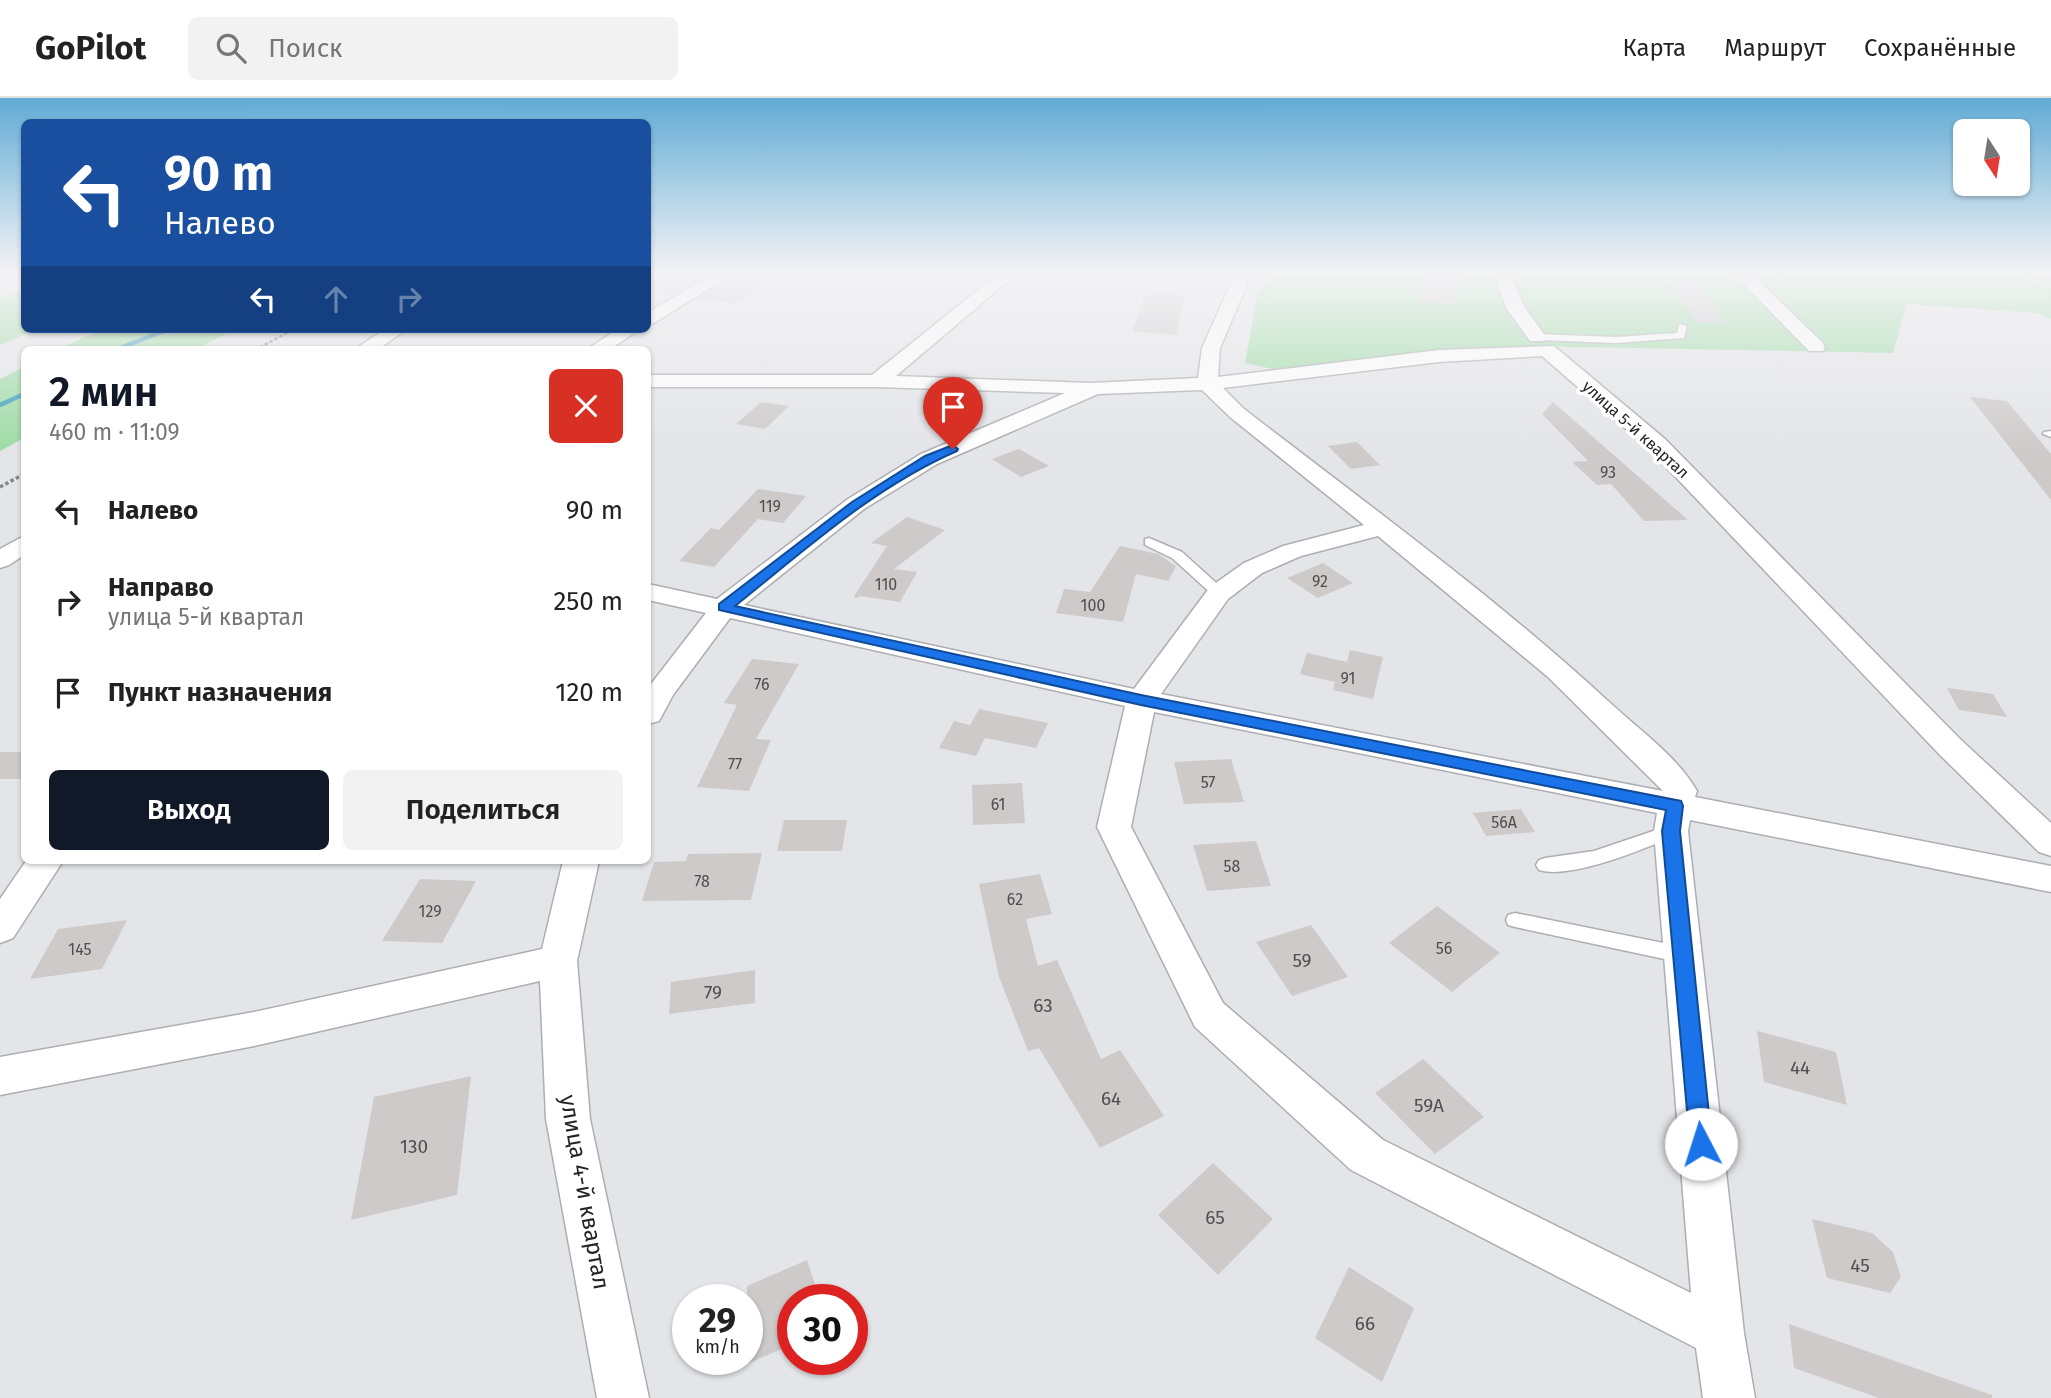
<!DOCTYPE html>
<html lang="ru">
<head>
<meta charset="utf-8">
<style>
	:root { --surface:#fff; --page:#f2f2f2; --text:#222; --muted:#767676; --line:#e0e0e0; --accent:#111827 }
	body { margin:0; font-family:"Fira Sans",sans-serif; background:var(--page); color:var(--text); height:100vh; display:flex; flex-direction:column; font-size:26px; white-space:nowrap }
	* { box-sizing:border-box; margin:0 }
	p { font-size:23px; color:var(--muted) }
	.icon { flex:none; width:38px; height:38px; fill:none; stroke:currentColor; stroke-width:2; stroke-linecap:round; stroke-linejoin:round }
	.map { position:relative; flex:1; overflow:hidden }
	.details { position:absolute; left:21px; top:248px; width:630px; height:518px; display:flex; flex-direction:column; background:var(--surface); border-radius:10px; box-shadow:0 2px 5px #0004 }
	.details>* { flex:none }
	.banner { position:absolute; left:21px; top:21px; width:630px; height:214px; border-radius:10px; box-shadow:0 2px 5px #0004; background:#1a4fa0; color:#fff; overflow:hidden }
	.needle { width:46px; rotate:168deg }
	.controls { position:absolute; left:1953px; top:21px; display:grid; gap:14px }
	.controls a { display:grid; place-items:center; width:77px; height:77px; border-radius:10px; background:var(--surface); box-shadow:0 2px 5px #0004; font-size:35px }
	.speed { position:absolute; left:672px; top:1186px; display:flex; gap:14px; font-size:35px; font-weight:700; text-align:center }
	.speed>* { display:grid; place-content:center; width:91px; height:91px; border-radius:50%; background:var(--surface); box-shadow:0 2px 5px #0004; line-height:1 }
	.speed small { font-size:18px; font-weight:400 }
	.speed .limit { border:10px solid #d22; background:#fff; color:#111 }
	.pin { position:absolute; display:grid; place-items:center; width:60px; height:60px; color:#fff; margin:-72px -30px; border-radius:50% 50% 50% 0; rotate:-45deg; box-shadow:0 0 7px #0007 }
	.pin .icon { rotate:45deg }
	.me { position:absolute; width:77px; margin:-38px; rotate:355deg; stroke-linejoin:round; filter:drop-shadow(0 0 5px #0008) }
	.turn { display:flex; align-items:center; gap:24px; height:147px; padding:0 28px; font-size:32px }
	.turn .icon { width:91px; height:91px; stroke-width:2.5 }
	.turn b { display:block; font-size:49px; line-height:60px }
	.lanes { display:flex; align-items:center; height:66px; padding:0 28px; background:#0003; justify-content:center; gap:35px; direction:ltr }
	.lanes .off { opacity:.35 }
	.round { display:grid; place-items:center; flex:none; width:74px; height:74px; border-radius:10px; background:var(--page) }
	.overview { display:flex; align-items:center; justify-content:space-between; height:119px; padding:0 28px }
	h1 { font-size:42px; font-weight:600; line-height:52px; color:var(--accent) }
	.button { display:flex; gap:14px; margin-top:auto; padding:14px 28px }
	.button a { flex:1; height:80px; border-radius:10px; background:var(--accent); color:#fff; font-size:28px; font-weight:600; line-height:80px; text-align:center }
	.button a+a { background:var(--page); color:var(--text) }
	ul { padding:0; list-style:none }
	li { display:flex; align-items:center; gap:21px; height:91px; padding:0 28px }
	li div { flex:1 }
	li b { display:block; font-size:26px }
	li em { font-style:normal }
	header { display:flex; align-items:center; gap:42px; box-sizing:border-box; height:98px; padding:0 35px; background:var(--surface); border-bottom:2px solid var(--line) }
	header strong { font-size:33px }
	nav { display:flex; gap:38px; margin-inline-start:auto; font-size:24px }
	.search { width:490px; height:63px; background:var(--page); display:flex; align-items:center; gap:18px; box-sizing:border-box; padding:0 24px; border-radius:10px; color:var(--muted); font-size:26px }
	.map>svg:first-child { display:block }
	.green { fill:#9edba5 }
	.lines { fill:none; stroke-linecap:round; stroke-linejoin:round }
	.stream { stroke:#369db9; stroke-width:4.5 }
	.building { fill:#cecaca }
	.lane-casing { stroke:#adaeb1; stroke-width:3 }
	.street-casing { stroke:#adaeb1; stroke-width:3 }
	.path-far1 { stroke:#858688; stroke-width:2.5; stroke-dasharray:3.5 2; stroke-linecap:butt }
	.path { stroke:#858688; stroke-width:3.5; stroke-dasharray:3.5 2.5; stroke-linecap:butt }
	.lane { fill:#fff; fill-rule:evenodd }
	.street { fill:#fff; fill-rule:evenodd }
	.route { fill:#1a73e8; stroke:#114b97; stroke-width:2 }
	.labels { text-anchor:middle; stroke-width:7; stroke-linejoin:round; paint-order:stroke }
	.far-street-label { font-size:16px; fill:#242526; stroke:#fff }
	.number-label { font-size:16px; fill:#4e4e4f }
	.near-number-label { font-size:19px; fill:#4e4e4f }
	.near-street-label { font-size:23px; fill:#242526; stroke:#fff }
</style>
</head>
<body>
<header>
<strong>GoPilot</strong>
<div class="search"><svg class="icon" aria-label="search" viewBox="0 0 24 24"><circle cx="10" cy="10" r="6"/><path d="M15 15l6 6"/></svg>Поиск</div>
<nav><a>Карта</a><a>Маршрут</a><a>Сохранённые</a></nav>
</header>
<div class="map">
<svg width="2051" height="1300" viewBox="0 0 2051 1300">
	<rect width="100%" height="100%" fill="#e4e5e8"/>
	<g class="green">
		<path d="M 1272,172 L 2051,172 L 2051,221 L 2037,215 L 1907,206 L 1893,255 L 1522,248 L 1273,271 L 1245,265 L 1257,199 Z"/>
		<path d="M 24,192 L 24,231 L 36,231 L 0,247 L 0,201 Z"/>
		<path d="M 101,231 L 236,231 L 194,252 L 58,252 Z"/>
		<path d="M 24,269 L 24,340 L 0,353 L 0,281 Z"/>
	</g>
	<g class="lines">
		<g class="stream">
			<path d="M 115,252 L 169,231"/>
			<path d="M 0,307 L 24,296"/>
		</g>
	</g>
	<g class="building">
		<path d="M 648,172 L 715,172 L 672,197 L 648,194 Z"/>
		<path d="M 741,172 L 761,172 L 763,188 L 735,205 L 698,201 Z"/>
		<path d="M 1429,172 L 1465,172 L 1453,207 L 1417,202 Z"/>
		<path d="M 1696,181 L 1725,225 L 1697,225 L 1671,183 Z"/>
		<path d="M 1157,194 L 1185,198 L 1176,237 L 1133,233 L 1144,198 L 1153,199 Z"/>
		<path d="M 1970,299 L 2007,303 L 2051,356 L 2051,402 Z"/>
		<path d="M 761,304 L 789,308 L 765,331 L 736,326 Z"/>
		<path d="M 1553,304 L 1688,422 L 1644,423 L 1611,386 L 1597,387 L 1572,364 L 1588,363 L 1542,316 Z"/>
		<path d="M 1357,344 L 1380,367 L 1351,371 L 1328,348 Z"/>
		<path d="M 1019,351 L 1049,368 L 1021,379 L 992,361 Z"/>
		<path d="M 758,391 L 806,398 L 783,425 L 758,421 L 714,469 L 679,463 L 711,430 L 719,432 Z"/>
		<path d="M 907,419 L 945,432 L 894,471 L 917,474 L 900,504 L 860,498 L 856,500 L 854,498 L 887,448 L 871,445 Z"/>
		<path d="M 1120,448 L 1158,456 L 1176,468 L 1168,483 L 1136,476 L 1123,524 L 1056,515 L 1064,491 L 1090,494 Z"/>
		<path d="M 1323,465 L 1353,485 L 1318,500 L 1287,480 Z"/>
		<path d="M 1350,552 L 1383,559 L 1373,601 L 1333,592 L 1335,584 L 1300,576 L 1307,555 L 1347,564 Z"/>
		<path d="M 752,561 L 799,566 L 756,641 L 771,642 L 749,693 L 697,689 L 737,607 L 724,605 Z"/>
		<path d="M 1947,590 L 1993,596 L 2007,619 L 1959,612 Z"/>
		<path d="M 979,611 L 1048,625 L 1036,650 L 985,640 L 976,658 L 939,650 L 954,623 L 970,627 Z"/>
		<rect x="0" y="654" width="24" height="27"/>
		<path d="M 1231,661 L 1244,704 L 1184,706 L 1174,664 Z"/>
		<path d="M 1022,685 L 1025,725 L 973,727 L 972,687 Z"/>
		<path d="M 1521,711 L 1535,734 L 1486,738 L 1473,715 Z"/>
		<path d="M 784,722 L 847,722 L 842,753 L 777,753 Z"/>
		<path d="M 1256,743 L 1271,788 L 1207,793 L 1193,747 Z"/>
		<path d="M 762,755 L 751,802 L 642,803 L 654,764 L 686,763 L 688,756 Z"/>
		<path d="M 1040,776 L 1052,816 L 1026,821 L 1038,868 L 1057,862 L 1101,961 L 1120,952 L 1164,1018 L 1100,1050 L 1039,950 L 1028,953 L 999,879 L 979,786 Z"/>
		<path d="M 420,781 L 476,783 L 442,845 L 382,843 Z"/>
		<path d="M 1437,808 L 1500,855 L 1452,894 L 1389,845 Z"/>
		<path d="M 127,822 L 102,871 L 30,881 L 58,831 Z"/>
		<path d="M 1311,827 L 1348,879 L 1292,898 L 1256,844 Z"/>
		<path d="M 755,872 L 755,905 L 669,916 L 671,884 Z"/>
		<path d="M 1757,933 L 1836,954 L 1847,1007 L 1764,984 Z"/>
		<path d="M 1423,961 L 1484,1019 L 1435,1056 L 1375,995 Z"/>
		<path d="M 471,978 L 457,1097 L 351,1122 L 374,999 Z"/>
		<path d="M 1213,1065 L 1273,1121 L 1218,1177 L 1158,1117 Z"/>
		<path d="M 1812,1121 L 1872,1135 L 1893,1154 L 1901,1179 L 1890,1195 L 1827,1180 Z"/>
		<path d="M 807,1162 L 820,1202 L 793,1202 L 793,1246 L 747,1266 L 747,1188 Z"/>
		<path d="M 1349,1169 L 1414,1210 L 1382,1284 L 1315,1240 Z"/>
		<path d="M 1789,1226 L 1992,1297 L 1992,1300 L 1879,1300 L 1794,1270 Z"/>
	</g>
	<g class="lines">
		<defs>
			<g id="lane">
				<path d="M 1679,226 L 1687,228 L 1684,240 L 1616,245 L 1537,242 L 1532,239 L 1537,236 L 1616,239 L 1677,235 Z"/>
				<path d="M 2051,333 L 2051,339 L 2043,336 L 2044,334 Z"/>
				<path d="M 1149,440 L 1182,454 L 1224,492 L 1224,498 L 1214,498 L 1172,460 L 1145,447 L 1145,441 Z"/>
				<path d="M 1671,727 L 1677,729 L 1680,733 L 1677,737 C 1646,750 1571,782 1539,772 L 1536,767 L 1539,762 L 1545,760 L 1594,753 Z"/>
				<path d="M 1515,815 L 1683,849 L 1690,852 L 1692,857 L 1690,862 L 1683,865 L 1515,829 L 1508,827 L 1506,822 L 1508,817 Z"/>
			</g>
			<g id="street">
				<path d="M 720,172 L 739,172 L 654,225 L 648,226 L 648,214 Z"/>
				<path d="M 1003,172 L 1021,172 L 896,278 L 1090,285 L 1198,280 L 1202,250 L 1237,172 L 1253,172 L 1220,250 L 1218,279 L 1439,252 L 1554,248 L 1665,341 L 1961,642 L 2051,725 L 2051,758 L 2039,754 L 1939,656 L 1649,351 L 1542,258 L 1439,264 L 1223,290 L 1244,311 C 1367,406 1494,498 1608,603 C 1638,631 1677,658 1697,693 L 1695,699 L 2051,768 L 2051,794 L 1690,722 L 1688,733 L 1744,1235 L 1755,1300 L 1703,1300 L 1696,1250 L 1351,1072 L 1195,929 L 1097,729 L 1125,608 L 730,520 L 673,597 L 659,623 L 648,626 L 648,590 L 706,515 L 648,502 L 648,486 L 717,501 L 848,401 L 921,356 L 1065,295 L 877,289 L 648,289 L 648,277 L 872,277 ZM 1202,292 L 1230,319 L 1364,427 L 1283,448 L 1244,465 L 1210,489 L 1134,591 L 744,507 L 864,411 L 937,366 L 1098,296 ZM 1378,438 L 1548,579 L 1663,693 L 1161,596 L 1228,501 L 1262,475 L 1301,458 ZM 1154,614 L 1657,715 L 1654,733 L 1691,1195 L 1383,1042 L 1223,905 L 1131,729 Z"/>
				<path d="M 1492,172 L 1508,172 L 1525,210 L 1546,239 L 1544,243 L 1530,243 L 1507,211 Z"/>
				<path d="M 1730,172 L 1747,172 L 1823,245 L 1825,249 L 1823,253 L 1809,253 Z"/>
				<path d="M 2027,172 L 2051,172 L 2051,178 L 2035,177 Z"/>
				<path d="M 385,231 L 407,231 L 377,252 L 354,252 Z"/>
				<path d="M 618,231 L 640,231 L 609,252 L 586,252 Z"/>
				<path d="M 24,438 L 24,457 L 9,467 L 0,470 L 0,451 Z"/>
				<path d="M 26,763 L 63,763 L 13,840 L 0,845 L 0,801 Z"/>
				<path d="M 563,763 L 599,763 L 577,863 L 590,1021 L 649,1300 L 597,1300 L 546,1021 L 540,883 L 254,948 L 0,997 L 0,959 L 254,914 L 542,851 Z"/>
			</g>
		</defs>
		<use href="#lane" class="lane-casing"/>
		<use href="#street" class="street-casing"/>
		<path class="path-far1" d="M 255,252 L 294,231"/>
		<path class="path" d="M 0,389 L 24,376"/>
		<use href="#lane" class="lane"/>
		<use href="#street" class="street"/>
	</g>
	<linearGradient id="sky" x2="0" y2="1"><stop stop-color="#61abd5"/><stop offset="0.49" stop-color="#f3f3f5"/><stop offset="1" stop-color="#f3f3f5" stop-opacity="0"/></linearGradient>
	<rect width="2051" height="354" fill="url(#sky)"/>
	<path class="route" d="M 953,347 L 958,351 L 957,353 C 874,389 805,452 735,508 L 1141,597 L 1681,703 L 1683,708 L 1680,733 L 1712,1046 L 1708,1053 L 1701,1056 L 1693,1053 L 1690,1046 L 1662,733 L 1666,712 L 1141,607 L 719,512 L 719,506 L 852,404 L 925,358 Z"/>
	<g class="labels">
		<g class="far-street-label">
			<text transform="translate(1636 331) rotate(42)" y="6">улица 5-й квартал</text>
		</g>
		<g class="number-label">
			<text x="1608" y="380">93</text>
			<text x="770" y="414">119</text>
			<text x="1320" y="489">92</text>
			<text x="886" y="492">110</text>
			<text x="1093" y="513">100</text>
			<text x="1348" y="586">91</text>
			<text x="762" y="592">76</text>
			<text x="735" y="672">77</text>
			<text x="1208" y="690">57</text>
			<text x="998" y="712">61</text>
			<text x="1504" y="730">56А</text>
			<text x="1232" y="774">58</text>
			<text x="702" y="789">78</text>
			<text x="1015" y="807">62</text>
			<text x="430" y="819">129</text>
			<text x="1444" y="856">56</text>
			<text x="80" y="857">145</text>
		</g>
		<g class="near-number-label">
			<text x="1302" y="869">59</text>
			<text x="713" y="901">79</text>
			<text x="1043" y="914">63</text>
			<text x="1800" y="976">44</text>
			<text x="1111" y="1007">64</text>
			<text x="1429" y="1014">59А</text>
			<text x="414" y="1055">130</text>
			<text x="1215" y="1126">65</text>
			<text x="1860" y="1174">45</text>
			<text x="1365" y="1232">66</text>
		</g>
		<g class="near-street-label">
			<text transform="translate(585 1094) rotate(80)" y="8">улица 4-й квартал</text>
		</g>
	</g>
</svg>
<div class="controls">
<a><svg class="needle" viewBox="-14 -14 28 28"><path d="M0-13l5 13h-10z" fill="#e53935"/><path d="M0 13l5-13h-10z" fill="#767676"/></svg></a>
</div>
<div class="speed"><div>29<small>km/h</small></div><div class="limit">30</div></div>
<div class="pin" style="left:953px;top:351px;background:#d93025"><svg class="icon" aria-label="arrive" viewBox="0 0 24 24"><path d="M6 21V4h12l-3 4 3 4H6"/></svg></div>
<svg class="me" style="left:1701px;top:1046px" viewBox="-20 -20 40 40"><circle r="19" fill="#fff"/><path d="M0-13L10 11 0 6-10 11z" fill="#1a73e8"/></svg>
<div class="banner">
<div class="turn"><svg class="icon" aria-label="left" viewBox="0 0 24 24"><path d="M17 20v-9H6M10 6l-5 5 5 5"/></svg><div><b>90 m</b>Налево</div></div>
<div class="lanes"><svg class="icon" aria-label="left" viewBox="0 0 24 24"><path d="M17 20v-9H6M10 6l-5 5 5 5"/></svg><svg class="icon off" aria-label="ahead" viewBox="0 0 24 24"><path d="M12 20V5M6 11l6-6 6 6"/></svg><svg class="icon off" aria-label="right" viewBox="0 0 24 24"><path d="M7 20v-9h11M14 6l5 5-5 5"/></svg></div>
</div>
<section class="details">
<div class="overview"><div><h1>2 мин</h1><p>460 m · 11:09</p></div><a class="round" style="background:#d93025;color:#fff"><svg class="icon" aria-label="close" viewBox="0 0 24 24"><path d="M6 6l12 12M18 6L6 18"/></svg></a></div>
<ul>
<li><svg class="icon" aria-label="left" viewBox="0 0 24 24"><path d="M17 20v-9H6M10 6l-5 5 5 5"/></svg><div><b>Налево</b></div><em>90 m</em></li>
<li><svg class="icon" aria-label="right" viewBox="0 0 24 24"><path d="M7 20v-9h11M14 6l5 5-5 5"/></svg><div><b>Направо</b><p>улица 5-й квартал</p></div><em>250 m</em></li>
<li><svg class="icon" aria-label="arrive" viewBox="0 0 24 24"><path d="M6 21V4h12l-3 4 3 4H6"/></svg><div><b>Пункт назначения</b></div><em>120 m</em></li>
</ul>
<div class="button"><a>Выход</a><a>Поделиться</a></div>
</section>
</div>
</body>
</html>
